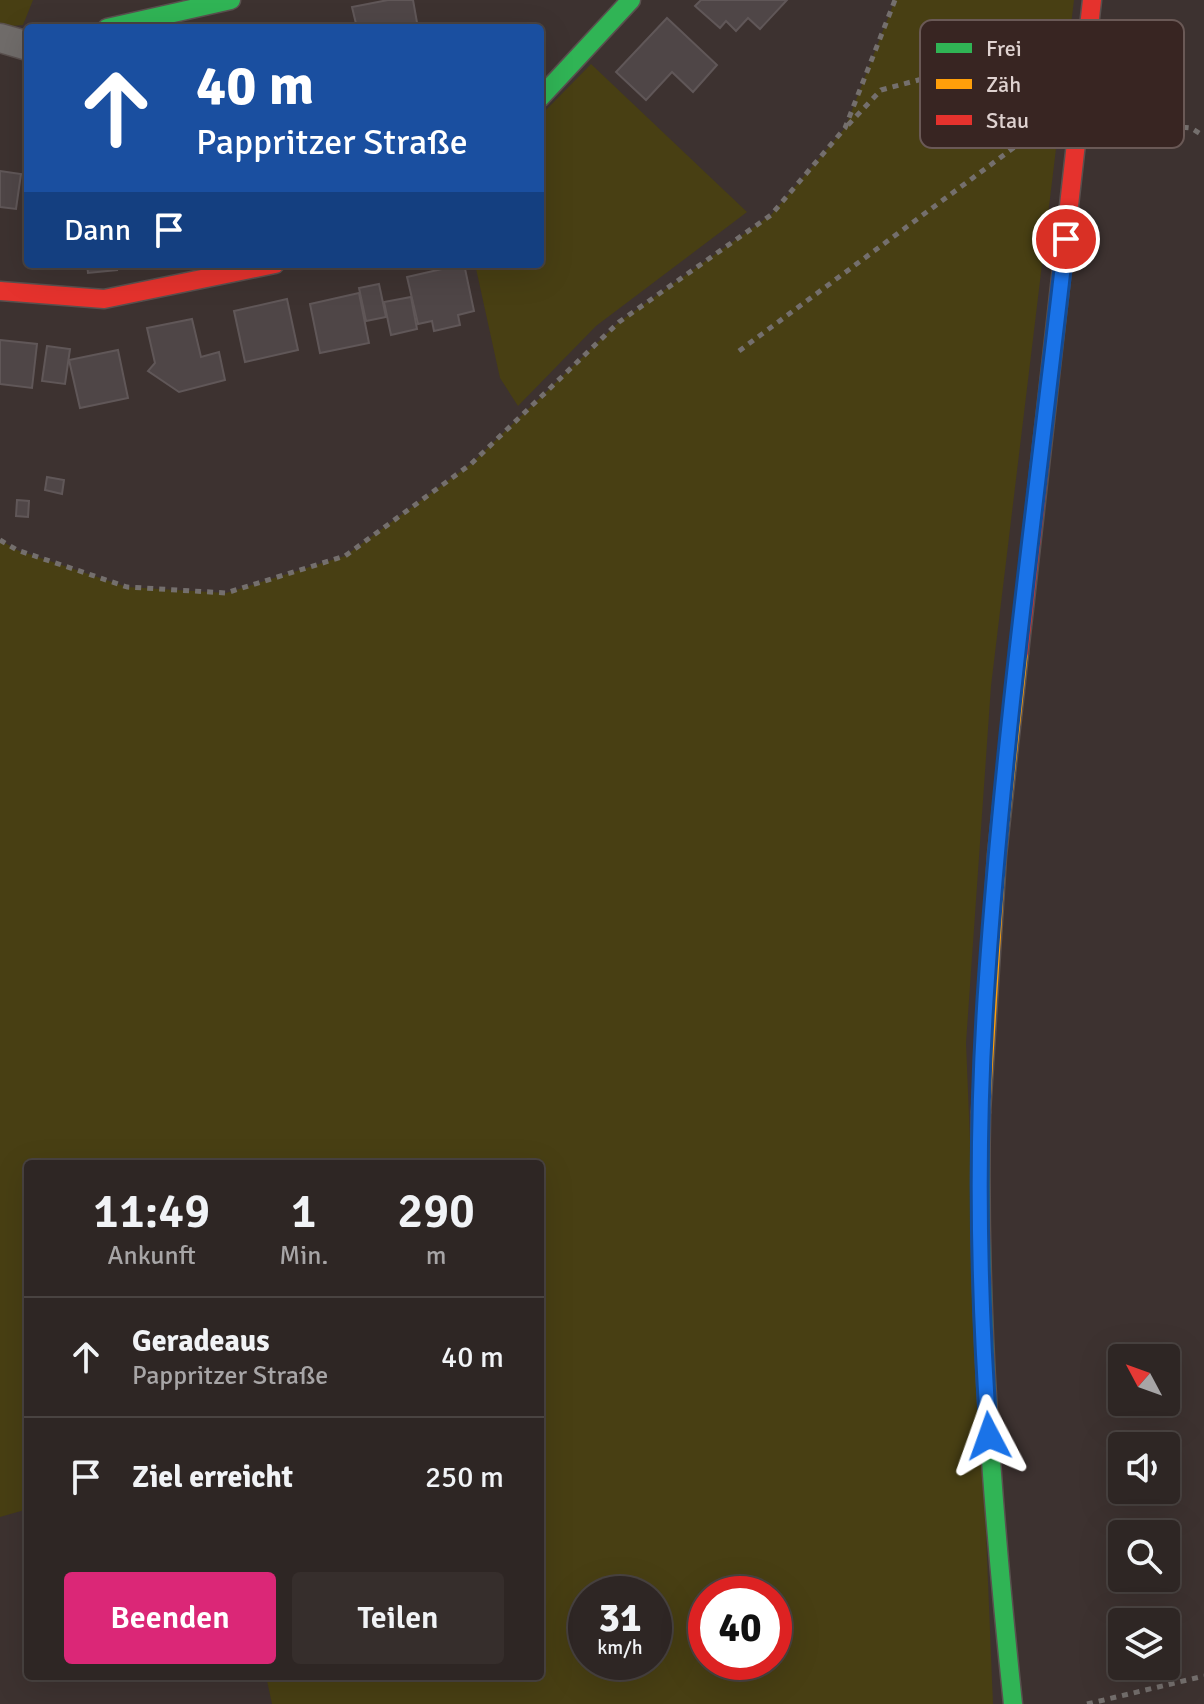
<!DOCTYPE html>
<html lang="de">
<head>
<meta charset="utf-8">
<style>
	:root { --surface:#2e2624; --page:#362e2c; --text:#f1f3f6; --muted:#a7a5a6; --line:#494341; --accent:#db2777 }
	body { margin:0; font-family:Signika,sans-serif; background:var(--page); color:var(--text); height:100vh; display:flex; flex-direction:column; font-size:30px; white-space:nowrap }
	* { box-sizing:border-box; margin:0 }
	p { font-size:26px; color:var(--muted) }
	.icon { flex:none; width:44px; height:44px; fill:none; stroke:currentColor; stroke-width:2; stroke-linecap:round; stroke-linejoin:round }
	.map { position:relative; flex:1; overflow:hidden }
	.panel { position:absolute; left:24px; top:1160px; width:520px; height:520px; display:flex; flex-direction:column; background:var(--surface); border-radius:8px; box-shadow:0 8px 32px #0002,0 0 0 2px var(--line) }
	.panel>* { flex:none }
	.banner { position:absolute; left:24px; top:24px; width:520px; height:244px; border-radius:8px; box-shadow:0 8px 32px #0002,0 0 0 2px var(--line); background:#1a4fa0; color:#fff; overflow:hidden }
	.needle { width:52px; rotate:311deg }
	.controls { position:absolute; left:1108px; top:1344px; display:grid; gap:16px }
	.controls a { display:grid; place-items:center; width:72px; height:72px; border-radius:8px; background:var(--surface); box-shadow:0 8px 32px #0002,0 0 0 2px var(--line); font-size:40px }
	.speed { position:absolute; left:568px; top:1576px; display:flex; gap:16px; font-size:40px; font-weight:700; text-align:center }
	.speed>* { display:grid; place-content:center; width:104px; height:104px; border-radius:50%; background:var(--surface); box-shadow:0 8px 32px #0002,0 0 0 2px var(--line); line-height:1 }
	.speed small { font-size:20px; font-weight:400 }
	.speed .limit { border:12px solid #d22; background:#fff; color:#111 }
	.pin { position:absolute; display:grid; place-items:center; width:68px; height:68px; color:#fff; margin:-34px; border:4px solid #fff; border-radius:50%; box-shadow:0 2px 8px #0007 }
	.me { position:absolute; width:88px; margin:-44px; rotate:356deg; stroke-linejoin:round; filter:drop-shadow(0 0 6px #0008) }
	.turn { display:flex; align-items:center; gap:28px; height:168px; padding:0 40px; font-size:36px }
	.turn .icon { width:104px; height:104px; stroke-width:2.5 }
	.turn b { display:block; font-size:56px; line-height:68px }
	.then { display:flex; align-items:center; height:76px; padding:0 40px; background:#0003; gap:16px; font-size:30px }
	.eta { display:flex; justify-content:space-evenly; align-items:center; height:136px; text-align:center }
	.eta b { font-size:48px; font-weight:600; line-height:56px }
	.primary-button { display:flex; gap:16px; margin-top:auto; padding:16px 40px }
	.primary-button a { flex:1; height:92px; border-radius:8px; background:var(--accent); color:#fff; font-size:32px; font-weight:600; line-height:92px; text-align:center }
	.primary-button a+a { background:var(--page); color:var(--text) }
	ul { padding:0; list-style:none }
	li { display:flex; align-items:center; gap:24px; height:120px; padding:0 40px; border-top:2px solid var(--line) }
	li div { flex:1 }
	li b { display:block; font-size:30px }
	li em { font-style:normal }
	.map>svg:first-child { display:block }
	.green { fill:#483f13; fill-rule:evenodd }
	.building { fill:#4f4647; stroke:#605758; stroke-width:2 }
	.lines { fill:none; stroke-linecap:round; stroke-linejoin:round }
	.street-casing { stroke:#59504e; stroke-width:31 }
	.fast-casing { stroke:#59504e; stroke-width:21 }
	.slow-casing { stroke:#59504e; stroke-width:21 }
	.jam-casing { stroke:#59504e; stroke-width:21 }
	.path { stroke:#746f6d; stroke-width:5; stroke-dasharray:6 6; stroke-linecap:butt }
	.street { stroke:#706c6a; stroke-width:28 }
	.fast { stroke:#30b455; stroke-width:18 }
	.slow { stroke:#ff9f0a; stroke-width:18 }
	.jam { stroke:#e5322d; stroke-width:18 }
	.route-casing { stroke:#114b97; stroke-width:20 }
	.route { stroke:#1a73e8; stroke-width:14 }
	.key { fill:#382522; stroke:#6a5956; stroke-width:2 }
	.key-label { font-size:22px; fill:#dfd2d0 }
</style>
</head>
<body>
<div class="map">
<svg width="1204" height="1704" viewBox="0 0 1204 1704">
	<rect width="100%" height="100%" fill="#3d3230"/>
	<g class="green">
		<path d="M 0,0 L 33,0 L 23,25 L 0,27 Z"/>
		<path d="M 895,0 L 1074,0 L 991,686 L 966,1043 L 993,1704 L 272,1704 L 266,1676 L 540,1676 L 540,1164 L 28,1164 L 28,1509 L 0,1517 L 0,540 L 17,550 L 127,587 L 226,593 L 345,556 L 471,464 L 619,322 L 771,215 L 845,128 ZM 586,1594 L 654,1594 L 654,1662 L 586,1662 ZM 706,1594 L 774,1594 L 774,1662 L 706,1662 Z"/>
		<path d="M 591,64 L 747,212 L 596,326 L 518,406 L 500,378 L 475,264 L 540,264 L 540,116 Z"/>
	</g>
	<g class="building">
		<path d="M 388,0 L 413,0 L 418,28 L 357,28 L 352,7 Z"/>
		<path d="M 701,0 L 787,0 L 760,29 L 748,18 L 736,31 L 726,21 L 720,28 L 695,6 Z"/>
		<path d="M 667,18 L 717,65 L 693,92 L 672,72 L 646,100 L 616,72 Z"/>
		<path d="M 0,171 L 21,174 L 16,209 L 0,207 Z"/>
		<path d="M 87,264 L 116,264 L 117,270 L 88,273 Z"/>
		<path d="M 464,264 L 474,311 L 458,315 L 460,325 L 434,331 L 432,321 L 418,324 L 407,277 Z"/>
		<path d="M 379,284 L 386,317 L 366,321 L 359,288 Z"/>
		<path d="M 359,293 L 369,343 L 320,353 L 310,304 Z"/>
		<path d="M 411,297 L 417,329 L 391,335 L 384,302 Z"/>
		<path d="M 287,299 L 298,350 L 245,362 L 234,311 Z"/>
		<path d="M 192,319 L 201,357 L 219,352 L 225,380 L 179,392 L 148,371 L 155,363 L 147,328 Z"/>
		<path d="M 0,340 L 37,344 L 32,388 L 0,384 Z"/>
		<path d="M 47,346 L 70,349 L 65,384 L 42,381 Z"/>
		<path d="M 118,350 L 128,398 L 80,408 L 69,360 Z"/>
		<path d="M 47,477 L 64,480 L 62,494 L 45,490 Z"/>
		<path d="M 17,500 L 29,501 L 28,517 L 16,516 Z"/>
	</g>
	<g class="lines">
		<defs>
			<path id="street" d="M 0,38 L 28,46"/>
			<g id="fast">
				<path d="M 107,28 L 231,0"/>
				<path d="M 540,98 L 631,0"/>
				<path d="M 981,1112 C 977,1310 992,1507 1013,1704"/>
			</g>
			<path id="slow" d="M 981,1112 L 997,855 L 1019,653"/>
			<g id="jam">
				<path d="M 0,291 L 104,299 L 275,264"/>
				<path d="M 1019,653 L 1092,0"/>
			</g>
		</defs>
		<use href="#street" class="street-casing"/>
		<use href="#fast" class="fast-casing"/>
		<use href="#slow" class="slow-casing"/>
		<use href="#jam" class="jam-casing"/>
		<g class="path">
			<path d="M 1111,120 L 1191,128 L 1204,136"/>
			<path d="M 848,125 L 881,90 L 937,75 L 988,70 L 1030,76 L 1050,93"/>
			<path d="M 739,351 L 1043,126"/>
			<path d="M 0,540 L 17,550 L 127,587 L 226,593 L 345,556 L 471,464 L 619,322 L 771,215 L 845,128 L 895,0"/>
			<path d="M 1087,1704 L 1204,1676"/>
		</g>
		<use href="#street" class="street"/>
		<use href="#fast" class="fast"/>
		<use href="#slow" class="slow"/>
		<use href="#jam" class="jam"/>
	</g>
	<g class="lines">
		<defs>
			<path id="route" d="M 989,1436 C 978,1284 976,1130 987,978 C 1004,731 1038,485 1066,239"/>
		</defs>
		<use href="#route" class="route-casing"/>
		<use href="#route" class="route"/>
	</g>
	<rect x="920" y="20" width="264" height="128" rx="12" class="key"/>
	<rect x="936" y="43" width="36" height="10" fill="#30b455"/>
	<rect x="936" y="79" width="36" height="10" fill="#ff9f0a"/>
	<rect x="936" y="115" width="36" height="10" fill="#e5322d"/>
	<g class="key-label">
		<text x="986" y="56">Frei</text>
		<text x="986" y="92">Zäh</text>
		<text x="986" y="128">Stau</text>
	</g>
</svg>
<div class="controls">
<a><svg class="needle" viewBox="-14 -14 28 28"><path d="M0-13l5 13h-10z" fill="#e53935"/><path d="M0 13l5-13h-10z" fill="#a7a5a6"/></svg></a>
<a><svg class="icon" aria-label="sound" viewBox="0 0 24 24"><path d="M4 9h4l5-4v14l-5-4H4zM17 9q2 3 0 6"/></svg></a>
<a><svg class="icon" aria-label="search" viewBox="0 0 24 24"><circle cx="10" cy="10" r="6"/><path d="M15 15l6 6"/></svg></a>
<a><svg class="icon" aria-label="layers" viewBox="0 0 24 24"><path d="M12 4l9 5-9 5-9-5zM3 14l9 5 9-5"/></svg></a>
</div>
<div class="speed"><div>31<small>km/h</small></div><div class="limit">40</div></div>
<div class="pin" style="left:1066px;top:239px;background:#d93025"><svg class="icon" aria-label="arrive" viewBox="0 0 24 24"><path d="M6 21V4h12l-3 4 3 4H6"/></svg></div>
<svg class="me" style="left:989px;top:1436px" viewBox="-20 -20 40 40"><path d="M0-17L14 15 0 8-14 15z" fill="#1a73e8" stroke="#fff" stroke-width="4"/></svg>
<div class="banner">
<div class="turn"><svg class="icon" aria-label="ahead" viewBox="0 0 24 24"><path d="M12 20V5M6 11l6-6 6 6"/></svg><div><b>40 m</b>Pappritzer Straße</div></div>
<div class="then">Dann<svg class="icon" aria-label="arrive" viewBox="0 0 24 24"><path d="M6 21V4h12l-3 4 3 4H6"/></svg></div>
</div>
<section class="panel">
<div class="eta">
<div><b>11:49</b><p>Ankunft</p></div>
<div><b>1</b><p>Min.</p></div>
<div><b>290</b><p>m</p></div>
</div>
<ul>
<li><svg class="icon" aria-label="ahead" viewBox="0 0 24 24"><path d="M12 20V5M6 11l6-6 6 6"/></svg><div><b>Geradeaus</b><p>Pappritzer Straße</p></div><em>40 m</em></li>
<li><svg class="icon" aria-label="arrive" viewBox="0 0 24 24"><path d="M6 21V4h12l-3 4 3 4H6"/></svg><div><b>Ziel erreicht</b></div><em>250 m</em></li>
</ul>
<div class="primary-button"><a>Beenden</a><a>Teilen</a></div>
</section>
</div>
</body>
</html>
